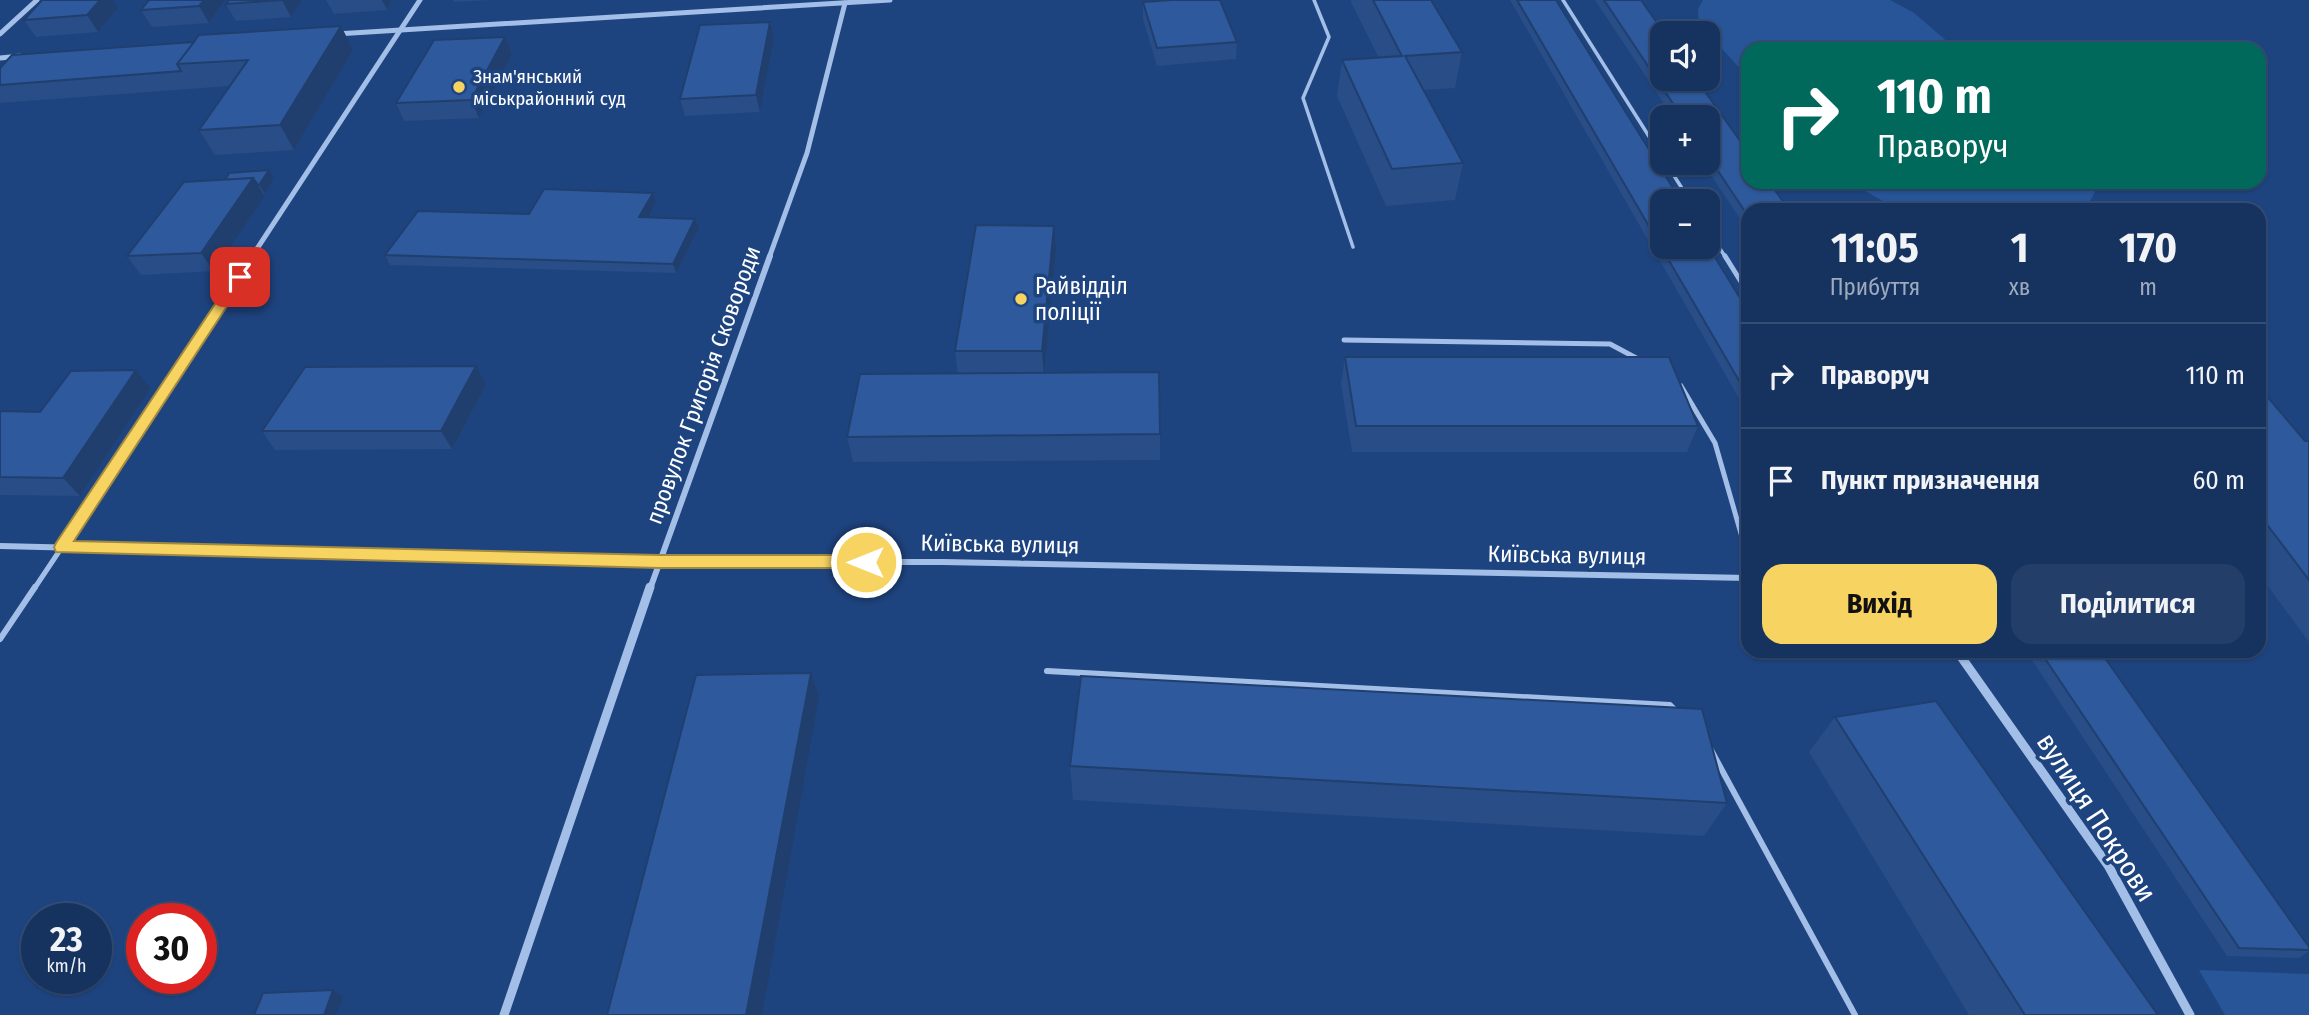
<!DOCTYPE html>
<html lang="uk">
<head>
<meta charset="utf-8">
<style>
	:root { --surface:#163360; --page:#233f69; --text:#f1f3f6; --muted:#9eaabd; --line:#354e75; --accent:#f7d362 }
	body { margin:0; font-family:"Fira Sans Condensed",sans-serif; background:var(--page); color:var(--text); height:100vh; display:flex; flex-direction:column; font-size:26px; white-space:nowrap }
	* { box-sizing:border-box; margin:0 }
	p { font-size:23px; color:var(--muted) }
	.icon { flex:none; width:38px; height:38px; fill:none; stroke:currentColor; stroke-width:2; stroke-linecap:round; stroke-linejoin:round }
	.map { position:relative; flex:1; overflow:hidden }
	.panel { position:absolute; left:1741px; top:203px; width:525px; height:455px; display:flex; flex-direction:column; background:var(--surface); border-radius:21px; box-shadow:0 2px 5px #0004,0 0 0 2px var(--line) }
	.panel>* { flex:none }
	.banner { position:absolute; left:1741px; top:42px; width:525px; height:147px; border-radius:21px; box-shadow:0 2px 5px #0004,0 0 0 2px var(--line); background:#00695c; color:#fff; overflow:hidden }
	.tools { position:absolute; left:1650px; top:21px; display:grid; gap:14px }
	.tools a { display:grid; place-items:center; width:70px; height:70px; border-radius:14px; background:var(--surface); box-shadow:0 2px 5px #0004,0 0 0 2px var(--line); font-size:35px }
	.speed { position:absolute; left:21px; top:903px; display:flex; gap:14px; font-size:35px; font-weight:700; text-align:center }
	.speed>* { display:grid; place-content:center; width:91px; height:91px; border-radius:50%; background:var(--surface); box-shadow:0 2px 5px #0004,0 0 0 2px var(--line); line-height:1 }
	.speed small { font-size:18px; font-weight:400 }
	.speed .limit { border:10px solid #d22; background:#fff; color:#111 }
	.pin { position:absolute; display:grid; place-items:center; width:60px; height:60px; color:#fff; margin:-30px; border-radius:14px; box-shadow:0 4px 10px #0006 }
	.me { position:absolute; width:77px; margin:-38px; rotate:270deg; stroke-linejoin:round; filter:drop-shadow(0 0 5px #0008) }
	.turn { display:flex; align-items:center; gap:24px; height:147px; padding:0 21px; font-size:32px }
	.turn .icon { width:91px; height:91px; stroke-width:2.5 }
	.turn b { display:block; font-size:49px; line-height:60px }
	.eta { display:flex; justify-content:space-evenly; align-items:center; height:119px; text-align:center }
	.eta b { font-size:42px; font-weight:700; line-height:49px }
	.primary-button { display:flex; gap:14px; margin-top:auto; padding:14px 21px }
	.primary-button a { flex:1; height:80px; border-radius:21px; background:var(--accent); color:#111; font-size:28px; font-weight:700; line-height:80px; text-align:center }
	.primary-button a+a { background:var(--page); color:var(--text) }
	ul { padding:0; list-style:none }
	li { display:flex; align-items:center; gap:21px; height:105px; padding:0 21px; border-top:2px solid var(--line) }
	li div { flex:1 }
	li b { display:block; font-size:26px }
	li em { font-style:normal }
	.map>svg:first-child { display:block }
	.green { fill:#285598 }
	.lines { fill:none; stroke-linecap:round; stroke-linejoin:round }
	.service-far2 { stroke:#a3bfe8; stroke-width:3.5 }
	.service-far1 { stroke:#a3bfe8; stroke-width:5 }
	.service { stroke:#a3bfe8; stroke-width:6 }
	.minor-far2 { stroke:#a3bfe8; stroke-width:5 }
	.minor-far1 { stroke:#a3bfe8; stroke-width:6 }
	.minor { stroke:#a3bfe8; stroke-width:9 }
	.wall { fill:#284d87 }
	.shaded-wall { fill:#203f6e }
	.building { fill:#2e5a9d; stroke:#203f6e; stroke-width:2 }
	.route { fill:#f7d362; stroke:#a18940; stroke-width:2 }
	.poi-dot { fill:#f7d362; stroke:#1e4480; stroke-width:2.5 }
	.labels { text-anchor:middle; stroke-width:7; stroke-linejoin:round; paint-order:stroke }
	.far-poi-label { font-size:19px; fill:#fff; stroke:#1e4480; text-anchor:start }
	.poi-label { font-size:23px; fill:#fff; stroke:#1e4480; text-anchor:start }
	.street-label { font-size:23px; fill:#fff; stroke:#1e4480 }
	.near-street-label { font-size:28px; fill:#fff; stroke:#1e4480 }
</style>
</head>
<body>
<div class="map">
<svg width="2309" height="1015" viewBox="0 0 2309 1015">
	<rect width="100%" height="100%" fill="#1e4480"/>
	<g class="green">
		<path d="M 1703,0 L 1890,0 L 1914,13 L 1956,49 L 1748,49 L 1748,77 L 1699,24 L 1698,9 Z"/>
		<path d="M 1849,182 L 2093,182 L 2095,192 L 2085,210 L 1899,210 Z"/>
		<path d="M 2199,970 L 2309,974 L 2309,1015 L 2225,1015 Z"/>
	</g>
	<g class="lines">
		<g class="service-far2">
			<path d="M 1314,0 L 1329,37 L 1303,98 L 1353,247"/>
			<path d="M 1563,0 L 1662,157"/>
			<path d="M 1666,163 L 1690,201"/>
			<path d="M 1708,230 L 1726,258"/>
		</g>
		<g class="service-far1">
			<path d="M 1725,256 L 1748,293"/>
			<path d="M 1344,340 L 1610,344 L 1638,359"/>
			<path d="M 1681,386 L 1715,443 L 1748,558"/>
			<path d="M 34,589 L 62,547"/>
		</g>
		<g class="service">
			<path d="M 0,639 L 35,587"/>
			<path d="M 1047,671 L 1670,705 L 1677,712"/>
			<path d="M 1711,750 L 1855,1015"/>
		</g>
		<g class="minor-far2">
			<path d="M 0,34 L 37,0"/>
			<path d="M 336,34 L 890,0"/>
			<path d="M 0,58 L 20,56"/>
			<path d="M 251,258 L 420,0"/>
			<path d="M 769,258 L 807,153 L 845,3"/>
		</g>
		<g class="minor-far1">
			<path d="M 0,546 L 659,562 L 943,562 L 1748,578"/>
			<path d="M 62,547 L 252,256"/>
			<path d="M 650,589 L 770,256"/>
		</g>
		<g class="minor">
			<path d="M 1957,651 L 2109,867 L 2190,1015"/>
			<path d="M 504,1015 L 650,587"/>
		</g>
	</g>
	<g class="wall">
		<path d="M 225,0 L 209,23 L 152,27 L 141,10 Z"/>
		<path d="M 229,0 L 302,0 L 291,17 L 236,21 L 226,4 Z"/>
		<path d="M 326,0 L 392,0 L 387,10 L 334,14 Z"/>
		<path d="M 453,0 L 489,0 L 454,2 Z"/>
		<path d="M 1351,0 L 1431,0 L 1462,52 L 1455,88 L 1424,90 L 1463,163 L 1455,200 L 1386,206 L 1337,96 L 1342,60 L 1379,58 L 1351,2 Z"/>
		<path d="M 1510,0 L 1556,0 L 1748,311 L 1748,414 Z"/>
		<path d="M 1595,0 L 1641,0 L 1664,33 L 1662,33 L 1662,79 L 1696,79 L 1748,152 L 1748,182 L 1769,182 L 1789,210 L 1748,210 L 1748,231 L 1703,163 L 1708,163 L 1708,117 L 1673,117 Z"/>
		<path d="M 1143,2 L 1237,42 L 1236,59 L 1157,66 L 1143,19 Z"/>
		<path d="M 118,8 L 98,32 L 36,37 L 24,20 Z"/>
		<path d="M 341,26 L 353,50 L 294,150 L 215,155 L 199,130 L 230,86 L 0,103 L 0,68 L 194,42 Z"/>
		<path d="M 505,37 L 512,54 L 479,118 L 404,121 L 396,103 Z"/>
		<path d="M 774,39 L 760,112 L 685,116 L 680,99 Z"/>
		<path d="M 274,179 L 265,194 L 264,195 L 265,196 L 214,271 L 141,275 L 127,256 L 184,182 Z"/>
		<path d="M 653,193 L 656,202 L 648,217 L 699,228 L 676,273 L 390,265 L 385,255 L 529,214 Z"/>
		<path d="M 1056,251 L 1044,373 L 1160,434 L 1160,460 L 853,462 L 847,437 L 958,374 L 955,351 Z"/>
		<path d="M 1345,357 L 1698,426 L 1687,452 L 1352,452 L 1341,383 Z"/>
		<path d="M 136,370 L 151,388 L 80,496 L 0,495 L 0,411 L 40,412 Z"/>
		<path d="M 486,385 L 452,449 L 275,450 L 262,431 Z"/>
		<path d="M 2259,387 L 2305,441 L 2309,441 L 2309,642 L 2259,574 Z"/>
		<path d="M 2026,651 L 2100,651 L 2309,947 L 2309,951 L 2299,958 L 2227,956 Z"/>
		<path d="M 1835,717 L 2158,1015 L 1969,1015 L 1809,752 Z"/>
		<path d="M 1070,766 L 1727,803 L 1704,836 L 1073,800 Z"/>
	</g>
	<g class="shaded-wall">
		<path d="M 100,0 L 113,0 L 118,8 L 98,32 L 87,15 Z"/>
		<path d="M 204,0 L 225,0 L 209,23 L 199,6 Z"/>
		<path d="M 282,0 L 302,0 L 291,17 Z"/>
		<path d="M 382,0 L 392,0 L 387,10 Z"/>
		<path d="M 770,22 L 774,39 L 760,112 L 756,95 Z"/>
		<path d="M 341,26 L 353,50 L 294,150 L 280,125 Z"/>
		<path d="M 505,37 L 512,54 L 479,118 L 471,100 Z"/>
		<path d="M 269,170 L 274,179 L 265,194 L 259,185 Z"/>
		<path d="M 253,178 L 265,196 L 214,271 L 201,253 Z"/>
		<path d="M 653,193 L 656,202 L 643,227 L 639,217 Z"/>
		<path d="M 695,219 L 699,228 L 676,273 L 673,264 Z"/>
		<path d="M 1054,226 L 1056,251 L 1044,377 L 1042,351 Z"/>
		<path d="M 476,366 L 486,385 L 452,449 L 441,431 Z"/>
		<path d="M 136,370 L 151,388 L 80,496 L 63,478 Z"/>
		<path d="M 811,673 L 819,697 L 762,1015 L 746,1015 Z"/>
		<path d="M 333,990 L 343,997 L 336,1015 L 324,1015 Z"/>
	</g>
	<g class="building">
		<path d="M 42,0 L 100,0 L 87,15 L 24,20 Z"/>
		<path d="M 149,0 L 204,0 L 199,6 L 141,10 Z"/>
		<path d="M 229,0 L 282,0 L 226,4 Z"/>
		<path d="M 1173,0 L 1220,0 L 1237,42 L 1157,48 L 1143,2 Z"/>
		<path d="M 1373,0 L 1431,0 L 1462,52 L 1405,56 L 1463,163 L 1392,169 L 1342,60 L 1402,56 Z"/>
		<path d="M 1517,0 L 1556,0 L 1681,201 L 1662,201 L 1662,247 L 1708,247 L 1708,246 L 1748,311 L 1748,396 Z"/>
		<path d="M 1604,0 L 1641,0 L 1664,33 L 1662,33 L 1662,79 L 1696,79 L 1748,152 L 1748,182 L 1769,182 L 1789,210 L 1748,210 L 1748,216 L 1708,156 L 1708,117 L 1682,117 Z"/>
		<path d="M 770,22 L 756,95 L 680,99 L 700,25 Z"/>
		<path d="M 341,26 L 280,125 L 199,130 L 248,60 L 177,64 L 199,35 Z"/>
		<path d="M 505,37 L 471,100 L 396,103 L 434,40 Z"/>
		<path d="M 194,42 L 177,64 L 181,71 L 0,85 L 0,68 L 12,55 Z"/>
		<path d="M 269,170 L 259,185 L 258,185 L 253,178 L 225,180 L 229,173 Z"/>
		<path d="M 253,178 L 201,253 L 127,256 L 184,182 Z"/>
		<path d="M 544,189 L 653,193 L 639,217 L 695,219 L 673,264 L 385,255 L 418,211 L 529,214 Z"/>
		<path d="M 976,225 L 1054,226 L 1042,351 L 955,351 Z"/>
		<path d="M 1345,357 L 1669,357 L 1698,426 L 1356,426 Z"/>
		<path d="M 476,366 L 441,431 L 262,431 L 305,367 Z"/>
		<path d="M 136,370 L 63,478 L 0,477 L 0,411 L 40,412 L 71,371 Z"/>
		<path d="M 1159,372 L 1160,434 L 847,437 L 860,374 Z"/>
		<path d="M 2259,387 L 2305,441 L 2309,441 L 2309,580 L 2259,514 Z"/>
		<path d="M 2040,651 L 2100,651 L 2309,947 L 2309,950 L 2239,948 Z"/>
		<path d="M 811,673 L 746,1015 L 607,1015 L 696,675 Z"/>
		<path d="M 1081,676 L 1702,709 L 1727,803 L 1070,766 Z"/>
		<path d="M 1936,701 L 2158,1015 L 2025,1015 L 1835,717 Z"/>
		<path d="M 333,990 L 324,1015 L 254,1015 L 263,993 Z"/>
	</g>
	<path class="route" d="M 240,273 L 246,277 L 74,541 L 659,555 L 866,555 L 874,562 L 866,568 L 659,568 L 56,552 L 54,547 L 56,543 L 235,274 Z"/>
	<g class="poi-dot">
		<circle cx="459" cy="87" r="7"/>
		<circle cx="1021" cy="299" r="7"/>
	</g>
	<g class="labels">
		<g class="far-poi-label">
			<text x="473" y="83">Знам'янський<tspan x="473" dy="22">міськрайонний суд</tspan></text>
		</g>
		<g class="poi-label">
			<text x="1035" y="294">Райвідділ<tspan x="1035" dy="26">поліції</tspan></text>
		</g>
		<g class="street-label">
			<text transform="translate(703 385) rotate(-70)" y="8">провулок Григорія Сковороди</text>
			<text transform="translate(1000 544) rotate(1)" y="8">Київська вулиця</text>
			<text transform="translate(1567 555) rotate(1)" y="8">Київська вулиця</text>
		</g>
		<g class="near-street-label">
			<text transform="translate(2097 817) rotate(57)" y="10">вулиця Покрови</text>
		</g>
	</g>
</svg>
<div class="tools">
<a><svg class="icon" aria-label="sound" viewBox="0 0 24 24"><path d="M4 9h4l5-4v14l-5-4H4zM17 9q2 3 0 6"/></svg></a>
<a>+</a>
<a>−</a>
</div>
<div class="speed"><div>23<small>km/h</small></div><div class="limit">30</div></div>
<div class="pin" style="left:240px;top:277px;background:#d93025"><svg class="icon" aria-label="arrive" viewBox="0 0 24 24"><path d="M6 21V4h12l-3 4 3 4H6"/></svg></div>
<svg class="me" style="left:866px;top:562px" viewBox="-20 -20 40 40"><circle r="17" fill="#f7d362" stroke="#fff" stroke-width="3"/><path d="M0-11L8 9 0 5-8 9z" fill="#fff"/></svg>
<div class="banner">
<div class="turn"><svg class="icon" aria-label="right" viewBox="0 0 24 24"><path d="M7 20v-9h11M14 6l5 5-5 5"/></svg><div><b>110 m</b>Праворуч</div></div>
</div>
<section class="panel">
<div class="eta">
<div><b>11:05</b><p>Прибуття</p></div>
<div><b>1</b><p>хв</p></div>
<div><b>170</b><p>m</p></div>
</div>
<ul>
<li><svg class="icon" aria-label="right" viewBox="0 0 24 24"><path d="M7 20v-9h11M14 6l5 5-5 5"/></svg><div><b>Праворуч</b></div><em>110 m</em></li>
<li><svg class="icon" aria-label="arrive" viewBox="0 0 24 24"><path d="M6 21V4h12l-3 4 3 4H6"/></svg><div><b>Пункт призначення</b></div><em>60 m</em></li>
</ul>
<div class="primary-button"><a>Вихід</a><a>Поділитися</a></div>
</section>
</div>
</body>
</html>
